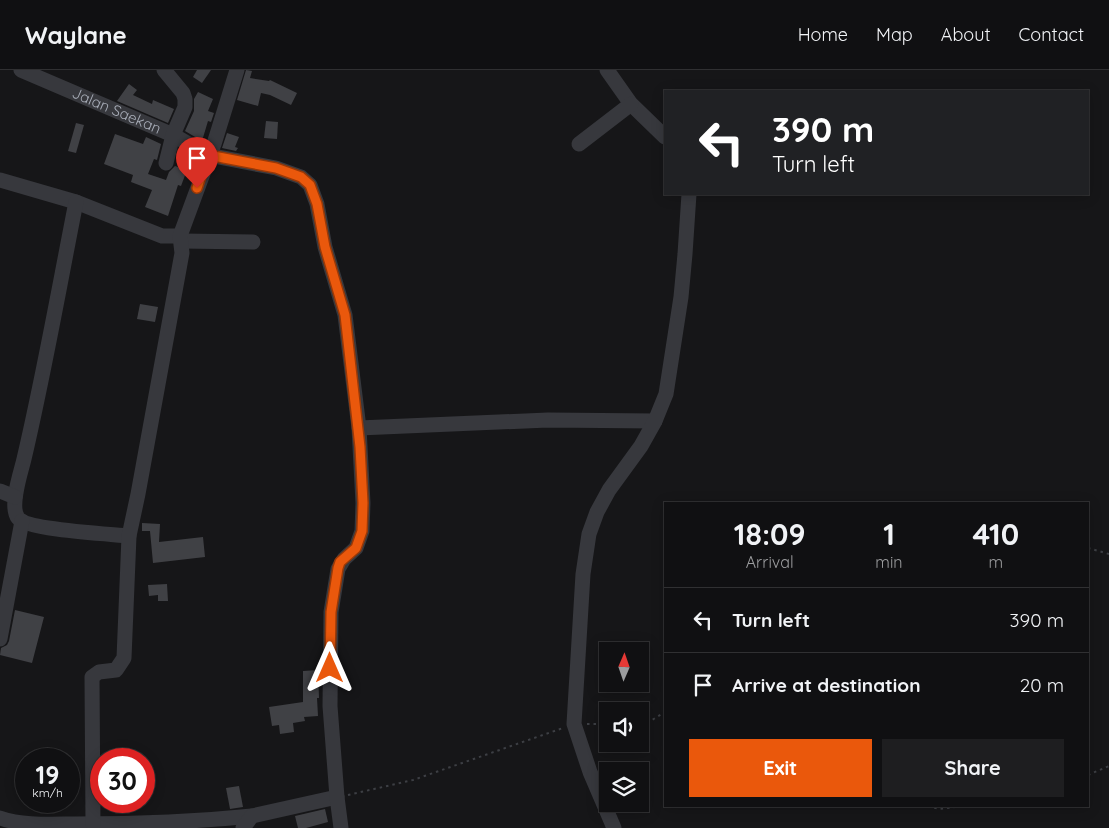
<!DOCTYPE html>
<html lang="en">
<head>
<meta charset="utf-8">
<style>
	:root { --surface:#101012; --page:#1e1e20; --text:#f1f3f6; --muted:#9c9d9f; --line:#303032; --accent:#ea580c }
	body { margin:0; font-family:Quicksand,sans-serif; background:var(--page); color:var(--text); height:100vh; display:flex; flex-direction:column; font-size:19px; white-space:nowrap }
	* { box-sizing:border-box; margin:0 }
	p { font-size:16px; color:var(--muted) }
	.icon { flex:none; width:28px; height:28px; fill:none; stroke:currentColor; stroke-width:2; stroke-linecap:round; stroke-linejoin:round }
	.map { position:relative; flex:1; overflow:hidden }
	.side { position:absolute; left:664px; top:432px; width:425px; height:305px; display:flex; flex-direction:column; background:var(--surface); border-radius:0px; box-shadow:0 2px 12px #0003,0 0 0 1px var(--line) }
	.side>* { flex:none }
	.banner { position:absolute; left:664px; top:20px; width:425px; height:105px; border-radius:0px; box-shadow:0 2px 12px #0003,0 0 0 1px var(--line); background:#202124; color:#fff; overflow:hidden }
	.needle { width:32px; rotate:2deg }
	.controls { position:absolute; left:599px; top:572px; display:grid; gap:10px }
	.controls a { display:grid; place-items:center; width:50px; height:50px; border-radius:0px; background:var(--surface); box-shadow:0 2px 12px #0003,0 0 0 1px var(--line); font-size:25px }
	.speed { position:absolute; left:15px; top:678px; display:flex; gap:10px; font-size:25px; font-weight:700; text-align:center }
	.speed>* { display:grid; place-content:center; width:65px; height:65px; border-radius:50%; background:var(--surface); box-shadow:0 2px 12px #0003,0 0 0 1px var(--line); line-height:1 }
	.speed small { font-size:12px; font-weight:400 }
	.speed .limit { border:8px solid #d22; background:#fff; color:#111 }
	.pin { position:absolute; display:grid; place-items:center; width:42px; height:42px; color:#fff; margin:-51px -21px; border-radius:50% 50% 50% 0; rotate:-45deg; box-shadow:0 0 5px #0007 }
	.pin .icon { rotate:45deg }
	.me { position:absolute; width:55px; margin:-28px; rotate:0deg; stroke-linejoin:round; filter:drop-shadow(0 0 4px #0008) }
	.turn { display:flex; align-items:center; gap:18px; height:105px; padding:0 25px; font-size:22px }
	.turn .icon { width:65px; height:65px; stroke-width:2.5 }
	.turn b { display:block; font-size:35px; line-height:42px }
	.eta { display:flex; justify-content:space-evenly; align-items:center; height:85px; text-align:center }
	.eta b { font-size:30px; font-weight:800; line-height:35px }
	.cta { display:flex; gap:10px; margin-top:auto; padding:10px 25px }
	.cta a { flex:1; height:58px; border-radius:0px; background:var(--accent); color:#fff; font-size:20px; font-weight:800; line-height:58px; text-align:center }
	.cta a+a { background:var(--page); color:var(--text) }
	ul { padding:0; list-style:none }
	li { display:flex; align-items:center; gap:15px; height:65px; padding:0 25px; border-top:1px solid var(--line) }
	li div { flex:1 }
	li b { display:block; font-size:19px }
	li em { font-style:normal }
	header { display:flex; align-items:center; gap:30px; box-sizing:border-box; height:70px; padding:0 25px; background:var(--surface); border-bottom:1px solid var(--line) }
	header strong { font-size:24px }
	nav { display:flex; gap:28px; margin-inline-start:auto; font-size:18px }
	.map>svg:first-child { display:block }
	.building { fill:#404145 }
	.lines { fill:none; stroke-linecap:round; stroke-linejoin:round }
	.path { stroke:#3d3f44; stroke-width:2; stroke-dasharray:2.5 4; stroke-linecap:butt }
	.minor { stroke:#37383d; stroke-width:15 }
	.route-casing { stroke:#983908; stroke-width:12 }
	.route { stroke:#ea580c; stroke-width:9 }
	.labels { text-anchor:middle; stroke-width:5; stroke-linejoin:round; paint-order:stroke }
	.street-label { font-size:15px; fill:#a8adb8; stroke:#111113 }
</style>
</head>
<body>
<header>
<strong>Waylane</strong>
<nav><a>Home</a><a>Map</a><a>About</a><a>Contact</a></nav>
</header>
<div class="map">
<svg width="1109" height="758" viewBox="0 0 1109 758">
	<rect width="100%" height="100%" fill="#161618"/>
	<g class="building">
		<path d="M 197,0 L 211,0 L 202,13 L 193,7 Z"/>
		<path d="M 246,0 L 252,1 L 250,8 L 269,11 L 270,10 L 297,23 L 291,35 L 270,25 L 261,23 L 258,36 L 237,30 Z"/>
		<path d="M 129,14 L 137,20 L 133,25 L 152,34 L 153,30 L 174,39 L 168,53 L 117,31 Z"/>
		<path d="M 198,22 L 213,29 L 208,41 L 214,43 L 211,52 L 208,51 L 202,71 L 185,61 L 194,41 L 194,29 Z"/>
		<path d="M 266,51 L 278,52 L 277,69 L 264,68 Z"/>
		<path d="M 76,53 L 84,55 L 76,83 L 68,81 Z"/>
		<path d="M 227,63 L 239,67 L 235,77 L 238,78 L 236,81 L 222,78 Z"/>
		<path d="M 115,64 L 143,74 L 146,67 L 161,74 L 157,90 L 154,89 L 148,104 L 166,110 L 169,102 L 175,96 L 187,100 L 181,116 L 178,115 L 168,146 L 145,137 L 152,120 L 131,112 L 133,105 L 104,94 Z"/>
		<path d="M 140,234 L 158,237 L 155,252 L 137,249 Z"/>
		<path d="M 142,453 L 160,454 L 159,472 L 203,467 L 205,487 L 153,493 L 150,461 L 142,461 Z"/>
		<path d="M 167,514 L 168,531 L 158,531 L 158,525 L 149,526 L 148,515 Z"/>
		<path d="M 15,540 L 44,547 L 32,593 L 0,585 L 1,578 L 7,575 L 9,571 Z"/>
		<path d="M 318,600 L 319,628 L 317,628 L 318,646 L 304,647 L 305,651 L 293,653 L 294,662 L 280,664 L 279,655 L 272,656 L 269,637 L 303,632 L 303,601 Z"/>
		<path d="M 239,716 L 243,737 L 230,739 L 226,718 Z"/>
		<path d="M 325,739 L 328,752 L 306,758 L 298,758 L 295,746 Z"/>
	</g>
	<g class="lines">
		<g class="path">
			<path d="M 1088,478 L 1109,484"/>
			<path d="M 640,652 L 652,650 L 665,642"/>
			<path d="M 587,654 L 608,654"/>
			<path d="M 1088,705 L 1109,696"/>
			<path d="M 348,725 L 413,710 L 563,658"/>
			<path d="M 928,736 L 939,739 L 963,736"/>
		</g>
		<g class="minor">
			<path id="s1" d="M 21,0 L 173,65 L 208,85 L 276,98 L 301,107 L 310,115 L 317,134 L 325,177 L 345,245 L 359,358 L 548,350 L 655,351"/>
			<path d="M 164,0 L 183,23 L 185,29 L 185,37 L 173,65 L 166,93"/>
			<path d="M 607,0 L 631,34 L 665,67"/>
			<path d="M 579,74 L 631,34"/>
			<path d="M 0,110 L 76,132 L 162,166 L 180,166"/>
			<path d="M 76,132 C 59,218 44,304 24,389 C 21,402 9,436 18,448 C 27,460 110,464 129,466"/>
			<path d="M 181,171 L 253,172"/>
			<path d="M 0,421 L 15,427"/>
			<path d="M 0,569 L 22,451"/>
			<path d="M 0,748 C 24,756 50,754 76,754 C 135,754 193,752 252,746"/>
			<path d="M 93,754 L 92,607 L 99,602 L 116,600 L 124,588 L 129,466 L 138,424 L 182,183 L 180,166 L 214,74 L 237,0"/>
			<path d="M 243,758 L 252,746 L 337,727"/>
			<path d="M 341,758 L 337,727 L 330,636 L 331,542 L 338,499 L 344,489 L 356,478 L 362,461 L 363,433 L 359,358"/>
			<path d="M 614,758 L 590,702 L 574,654 L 583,504 L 589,464 L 597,442 L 609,420 L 641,376 L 655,351 L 666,324 L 681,227 L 685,184 L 689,124"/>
		</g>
	</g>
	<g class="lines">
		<defs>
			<path id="route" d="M 197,118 L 208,85 L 276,98 L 301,107 L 310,115 L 317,134 L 325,177 L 345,245 L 360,377 L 363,433 L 362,461 L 356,478 L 340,492 L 338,498 L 331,542 L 330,598"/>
		</defs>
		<use href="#route" class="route-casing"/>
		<use href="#route" class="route"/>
	</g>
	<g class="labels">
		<g class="street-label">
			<text dy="5" stroke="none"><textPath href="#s1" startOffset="104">Jalan Saekan</textPath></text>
		</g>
	</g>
</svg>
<div class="controls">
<a><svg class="needle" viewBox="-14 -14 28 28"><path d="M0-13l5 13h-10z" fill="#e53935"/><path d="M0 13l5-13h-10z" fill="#9c9d9f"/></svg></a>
<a><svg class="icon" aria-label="sound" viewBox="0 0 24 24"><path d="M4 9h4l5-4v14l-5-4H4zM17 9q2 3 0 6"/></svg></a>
<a><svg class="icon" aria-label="layers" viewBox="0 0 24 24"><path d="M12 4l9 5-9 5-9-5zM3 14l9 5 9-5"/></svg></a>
</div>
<div class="speed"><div>19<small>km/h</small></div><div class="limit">30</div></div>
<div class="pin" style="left:197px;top:118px;background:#d93025"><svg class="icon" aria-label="arrive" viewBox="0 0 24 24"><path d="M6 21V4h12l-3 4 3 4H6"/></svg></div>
<svg class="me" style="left:330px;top:598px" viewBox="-20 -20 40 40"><path d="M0-17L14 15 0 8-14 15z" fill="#ea580c" stroke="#fff" stroke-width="4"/></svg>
<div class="banner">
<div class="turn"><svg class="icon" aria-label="left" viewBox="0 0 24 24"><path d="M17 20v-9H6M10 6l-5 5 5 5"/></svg><div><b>390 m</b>Turn left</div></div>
</div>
<section class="side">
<div class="eta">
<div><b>18:09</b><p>Arrival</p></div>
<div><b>1</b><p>min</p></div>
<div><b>410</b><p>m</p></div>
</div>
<ul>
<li><svg class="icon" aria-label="left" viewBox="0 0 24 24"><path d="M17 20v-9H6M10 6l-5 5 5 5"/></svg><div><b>Turn left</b></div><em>390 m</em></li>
<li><svg class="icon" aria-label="arrive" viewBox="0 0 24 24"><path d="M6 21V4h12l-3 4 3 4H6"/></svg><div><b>Arrive at destination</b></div><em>20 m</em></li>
</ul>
<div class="cta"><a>Exit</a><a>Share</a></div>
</section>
</div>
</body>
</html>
